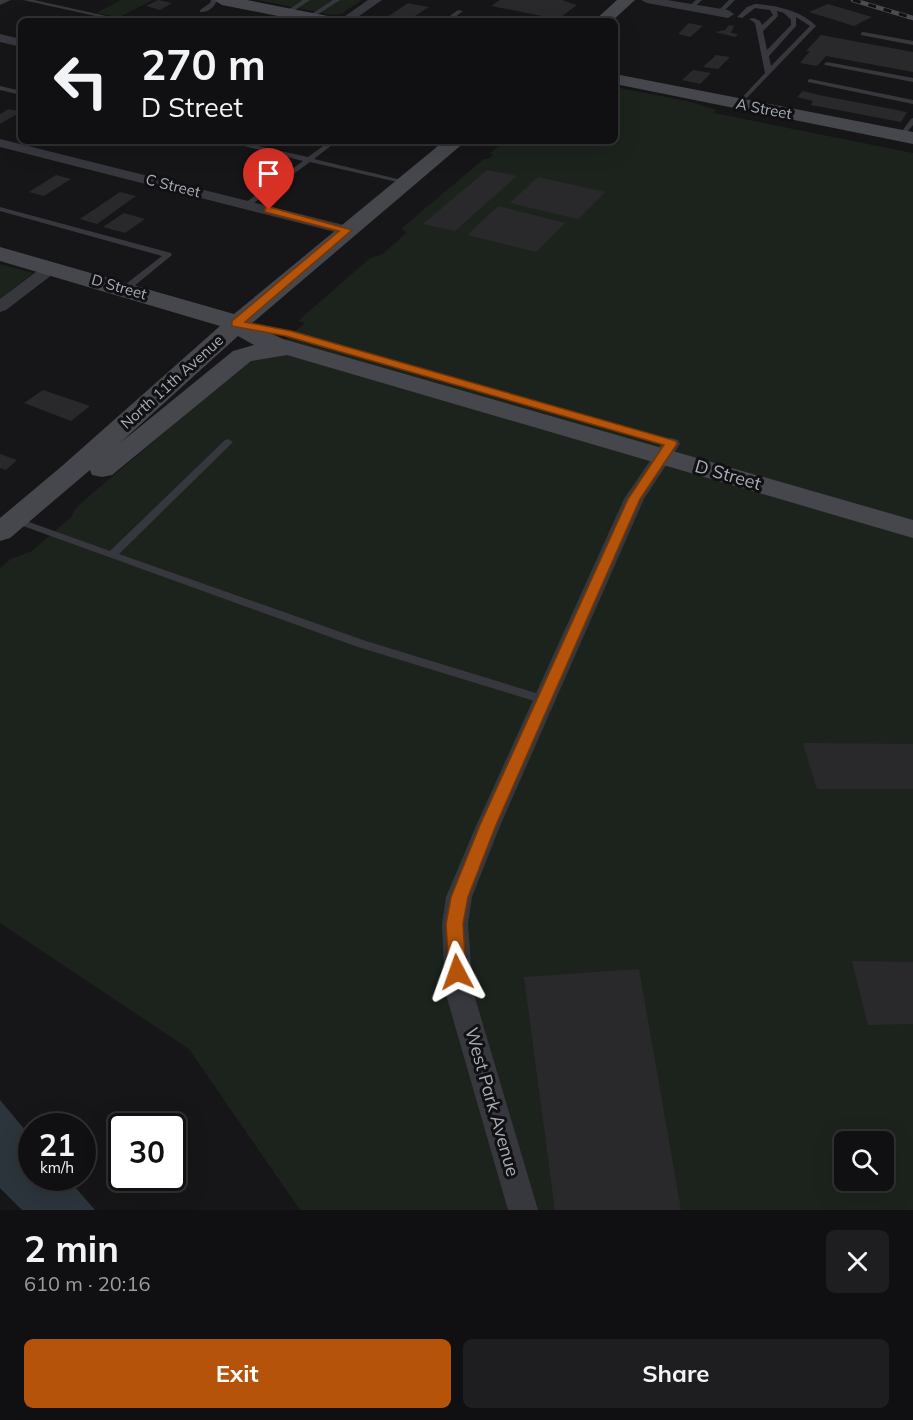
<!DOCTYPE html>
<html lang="en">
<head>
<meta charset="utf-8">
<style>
	:root { --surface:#101012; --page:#1e1e20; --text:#f1f3f6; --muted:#9c9d9f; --line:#303032; --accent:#b45309 }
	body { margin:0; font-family:Mulish,sans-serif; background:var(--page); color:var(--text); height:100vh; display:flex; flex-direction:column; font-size:22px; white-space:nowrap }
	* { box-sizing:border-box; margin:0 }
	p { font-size:20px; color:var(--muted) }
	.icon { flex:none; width:33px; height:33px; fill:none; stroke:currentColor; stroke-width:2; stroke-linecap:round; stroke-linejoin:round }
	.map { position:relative; height:1210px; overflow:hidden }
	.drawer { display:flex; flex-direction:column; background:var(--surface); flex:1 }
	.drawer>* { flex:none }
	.guide { position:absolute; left:18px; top:18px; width:600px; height:126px; border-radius:9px; box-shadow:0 6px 24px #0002,0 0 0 2px var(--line); background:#101012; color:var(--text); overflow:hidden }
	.buttons { position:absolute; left:834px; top:1131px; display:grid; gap:12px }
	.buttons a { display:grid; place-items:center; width:60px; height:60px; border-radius:9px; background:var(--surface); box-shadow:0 6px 24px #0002,0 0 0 2px var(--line); font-size:30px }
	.speed { position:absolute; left:18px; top:1113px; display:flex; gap:12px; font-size:30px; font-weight:700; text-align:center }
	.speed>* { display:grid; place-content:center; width:78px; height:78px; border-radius:50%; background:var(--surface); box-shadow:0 6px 24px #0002,0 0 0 2px var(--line); line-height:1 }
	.speed small { font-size:15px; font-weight:400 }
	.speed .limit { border:3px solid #111; border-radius:9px; background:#fff; color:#111 }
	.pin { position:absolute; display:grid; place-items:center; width:51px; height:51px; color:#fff; margin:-62px -26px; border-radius:50% 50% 50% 0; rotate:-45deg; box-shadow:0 0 6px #0007 }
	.pin .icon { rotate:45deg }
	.me { position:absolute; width:66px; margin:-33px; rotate:356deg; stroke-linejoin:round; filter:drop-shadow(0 0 4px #0008) }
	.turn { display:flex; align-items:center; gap:21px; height:126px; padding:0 24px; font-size:27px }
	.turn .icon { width:78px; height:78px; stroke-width:2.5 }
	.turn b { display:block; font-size:42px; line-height:51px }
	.round { display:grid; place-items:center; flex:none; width:63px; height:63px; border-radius:9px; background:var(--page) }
	.headline { display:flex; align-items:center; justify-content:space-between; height:102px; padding:0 24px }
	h1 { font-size:36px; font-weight:700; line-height:45px }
	.primary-button { display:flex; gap:12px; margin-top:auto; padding:12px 24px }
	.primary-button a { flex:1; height:69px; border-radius:9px; background:var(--accent); color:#fff; font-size:24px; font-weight:700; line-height:69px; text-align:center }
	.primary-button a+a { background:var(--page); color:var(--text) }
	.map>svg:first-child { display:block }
	.green { fill:#1c231d; fill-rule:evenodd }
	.water { fill:#2c353c }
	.building { fill:#29292c }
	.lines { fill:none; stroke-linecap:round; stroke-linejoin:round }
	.lane { fill:#37383d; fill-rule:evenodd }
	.street { fill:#37383d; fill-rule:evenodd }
	.secondary { fill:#45474d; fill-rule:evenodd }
	.rail-casing { stroke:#4a4c52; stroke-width:4.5 }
	.rail { stroke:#111113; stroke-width:3; stroke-dasharray:8; stroke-linecap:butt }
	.route { fill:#b45309; stroke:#753606; stroke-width:1.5 }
	.labels { text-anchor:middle; stroke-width:6; stroke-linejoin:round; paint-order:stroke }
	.far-street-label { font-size:15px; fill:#a8adb8; stroke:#111113 }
	.street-label { font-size:18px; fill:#a8adb8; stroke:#111113 }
</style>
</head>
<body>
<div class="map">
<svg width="913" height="1210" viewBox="0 0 913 1210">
	<rect width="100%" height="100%" fill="#161618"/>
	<g class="green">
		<path d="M 121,0 L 153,0 L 119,17 L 96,13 Z"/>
		<path d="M 258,0 L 362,0 L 341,14 L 332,15 Z"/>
		<path d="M 615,87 L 691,102 L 716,110 L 714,113 L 913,153 L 913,1210 L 300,1210 L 189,1049 L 0,923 L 0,568 L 11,559 L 32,551 L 71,517 L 76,508 L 87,498 L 244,365 L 284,341 L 305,323 L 298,321 L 370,258 L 383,254 L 406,233 L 402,228 L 485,158 L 488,159 L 493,155 L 490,153 L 505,141 L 615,141 ZM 844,1142 L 884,1142 L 884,1180 L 844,1180 Z"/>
		<path d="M 0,264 L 33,273 L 0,299 Z"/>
	</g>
	<path class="water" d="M 0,1100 L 31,1137 L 32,1178 L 67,1178 L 95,1210 L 22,1210 L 0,1188 Z"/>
	<g class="building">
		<path d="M 158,0 L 172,3 L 160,10 L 146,6 Z"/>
		<path d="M 500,0 L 562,0 L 577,5 L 561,17 L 542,16 L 491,6 Z"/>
		<path d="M 408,3 L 429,7 L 415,16 L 421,18 L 416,21 L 387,17 Z"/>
		<path d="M 828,4 L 872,17 L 854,26 L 809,12 Z"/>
		<path d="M 689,23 L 703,26 L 690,37 L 678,34 Z"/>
		<path d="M 729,25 L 734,26 L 731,33 L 738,34 L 735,37 L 715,32 L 725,30 Z"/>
		<path d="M 821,35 L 913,52 L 913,72 L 826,56 L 817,66 L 800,63 L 810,51 L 806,51 Z"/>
		<path d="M 716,55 L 730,57 L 718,69 L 703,67 Z"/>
		<path d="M 693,70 L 711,73 L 700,84 L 682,80 Z"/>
		<path d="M 803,91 L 819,95 L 907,112 L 901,122 L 811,105 L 813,101 L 797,97 Z"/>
		<path d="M 9,109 L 21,112 L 0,124 L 0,114 Z"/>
		<path d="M 487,170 L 517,176 L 455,231 L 423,224 Z"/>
		<path d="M 56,175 L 71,179 L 44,196 L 29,192 Z"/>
		<path d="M 538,177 L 605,192 L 578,219 L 510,203 Z"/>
		<path d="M 120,192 L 136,196 L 97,224 L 80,219 Z"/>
		<path d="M 498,206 L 565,223 L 536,252 L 467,235 Z"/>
		<path d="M 124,213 L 145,219 L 125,233 L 103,227 Z"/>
		<path d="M 43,390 L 90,406 L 71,421 L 24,403 Z"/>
		<path d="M 0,454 L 17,460 L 6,470 L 0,468 Z"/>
		<path d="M 803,743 L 913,744 L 913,789 L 817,789 Z"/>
		<path d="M 852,961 L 913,962 L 913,1024 L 868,1025 Z"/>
		<path d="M 639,969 L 681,1210 L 555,1210 L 524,977 Z"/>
	</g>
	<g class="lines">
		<g class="lane">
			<path d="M 23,0 L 34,0 L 129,21 L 118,21 Z"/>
			<path d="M 211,0 L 217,0 C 215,7 207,13 200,12 L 200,10 L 210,3 Z"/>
			<path d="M 303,0 L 310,0 L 289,14 L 285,14 L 285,12 Z"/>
			<path d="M 333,0 L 340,0 L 312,18 L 307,17 Z"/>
			<path d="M 696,0 L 702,0 L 692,9 L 688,9 L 688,7 Z"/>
			<path d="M 729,0 L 735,0 L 721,14 L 717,14 L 717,12 Z"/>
			<path d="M 755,4 C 775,5 802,11 816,26 L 739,106 L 737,105 L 737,103 L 765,73 L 755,23 L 749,19 L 754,18 L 760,21 L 762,25 L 773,15 L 770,10 L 755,8 L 742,18 L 737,17 L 747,7 ZM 777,11 L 784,13 L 791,20 L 791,25 L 767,50 L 763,31 L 778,16 ZM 796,17 L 810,26 L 771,66 L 769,56 L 796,26 Z"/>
			<path d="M 458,10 L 463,11 L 450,21 L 443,21 Z"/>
			<path d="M 863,32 L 913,41 L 913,45 L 861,35 L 861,33 Z"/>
			<path d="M 827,62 L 913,78 L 913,82 L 825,65 L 824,64 Z"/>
			<path d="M 810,79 L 913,100 L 913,104 L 808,82 L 808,80 Z"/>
			<path d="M 0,86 L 21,91 L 21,95 L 0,90 Z"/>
			<path d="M 913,118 L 913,125 L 903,137 L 899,137 L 899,135 L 911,119 Z"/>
			<path d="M 224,141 L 236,141 L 308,157 L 330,141 L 337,141 L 314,159 L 410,182 L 406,184 L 310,162 L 248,207 L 245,207 L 245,203 L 303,161 Z"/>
			<path d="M 0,207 L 171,253 L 172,255 L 128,291 L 122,291 L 122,287 L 162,256 L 0,211 Z"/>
			<path d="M 228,439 L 233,442 L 231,444 L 119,554 L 366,641 L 549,697 L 551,700 L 549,703 L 541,703 L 358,647 L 12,522 L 10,520 L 12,518 L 18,518 L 110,551 L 225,440 Z"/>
		</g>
		<g class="street">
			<path d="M 0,0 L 11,0 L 0,5 Z"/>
			<path d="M 368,0 L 382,0 L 352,21 L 338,21 Z"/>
			<path d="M 641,0 L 667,0 L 728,10 L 734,14 L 728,18 L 647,3 Z"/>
			<path d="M 0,34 L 21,39 L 21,47 L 0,42 Z"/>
			<path d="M 0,139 L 352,227 L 355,230 L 347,235 L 0,147 Z"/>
			<path d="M 51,263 L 59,268 L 57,271 L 6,310 L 0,312 L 0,299 L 45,265 Z"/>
			<path d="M 671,438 L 678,440 L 680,444 L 644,499 L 500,826 L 472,897 L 468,924 L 473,991 L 538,1210 L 508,1210 L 445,991 L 442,924 L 446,897 L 476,826 L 624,499 L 664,440 Z"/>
		</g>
		<g class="secondary">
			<path d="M 214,0 L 247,0 L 328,16 L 334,17 L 336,21 L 303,21 L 222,5 Z"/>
			<path d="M 617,0 L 635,0 L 612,21 L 594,21 Z"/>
			<path d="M 615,74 L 913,132 L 913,144 L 615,84 Z"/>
			<path d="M 444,141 L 466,141 L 251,324 L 283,339 L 913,520 L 913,538 L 287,355 L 251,361 L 112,475 L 102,477 L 92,475 L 90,470 L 10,538 L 0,541 L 0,518 L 62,466 L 220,326 L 0,261 L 0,247 L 234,314 ZM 238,336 L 254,345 L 233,351 L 120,443 Z"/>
		</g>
		<defs>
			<path id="rail" d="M 853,0 L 913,18"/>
		</defs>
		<use href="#rail" class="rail-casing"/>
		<use href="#rail" class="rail"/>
	</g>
	<path class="route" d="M 269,207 L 352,230 L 245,322 L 291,331 L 676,441 L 677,444 L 640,499 L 496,825 L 468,897 L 463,924 L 466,972 L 463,977 L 457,979 L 451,977 L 449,972 L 446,924 L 451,897 L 480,825 L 628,499 L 664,445 L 286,336 L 232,326 L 232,321 L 339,231 L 265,212 L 265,208 Z"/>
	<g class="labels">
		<g class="far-street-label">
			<text transform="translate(764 109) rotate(11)" y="5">A Street</text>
			<text transform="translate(173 186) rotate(14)" y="5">C Street</text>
			<text transform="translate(119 287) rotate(16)" y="5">D Street</text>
			<text transform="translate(172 382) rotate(-42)" y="5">North 11th Avenue</text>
		</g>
		<g class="street-label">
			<text transform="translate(728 475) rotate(16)" y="6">D Street</text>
			<text transform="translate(492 1102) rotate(74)" y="6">West Park Avenue</text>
		</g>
	</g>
</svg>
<div class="buttons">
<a><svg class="icon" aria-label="search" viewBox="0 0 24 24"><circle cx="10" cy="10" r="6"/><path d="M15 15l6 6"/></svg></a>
</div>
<div class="speed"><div>21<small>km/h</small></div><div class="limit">30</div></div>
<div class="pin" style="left:269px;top:210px;background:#d93025"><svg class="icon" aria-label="arrive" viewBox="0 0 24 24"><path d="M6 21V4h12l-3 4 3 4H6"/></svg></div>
<svg class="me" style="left:457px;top:972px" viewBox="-20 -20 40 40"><path d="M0-17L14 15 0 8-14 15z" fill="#b45309" stroke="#fff" stroke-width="4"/></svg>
<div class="guide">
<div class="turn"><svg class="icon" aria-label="left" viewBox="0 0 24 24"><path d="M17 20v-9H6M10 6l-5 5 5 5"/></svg><div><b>270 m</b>D Street</div></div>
</div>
</div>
<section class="drawer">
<div class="headline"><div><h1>2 min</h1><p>610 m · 20:16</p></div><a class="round"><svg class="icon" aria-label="close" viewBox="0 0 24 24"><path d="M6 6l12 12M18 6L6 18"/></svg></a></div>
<div class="primary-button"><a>Exit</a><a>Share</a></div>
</section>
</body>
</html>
